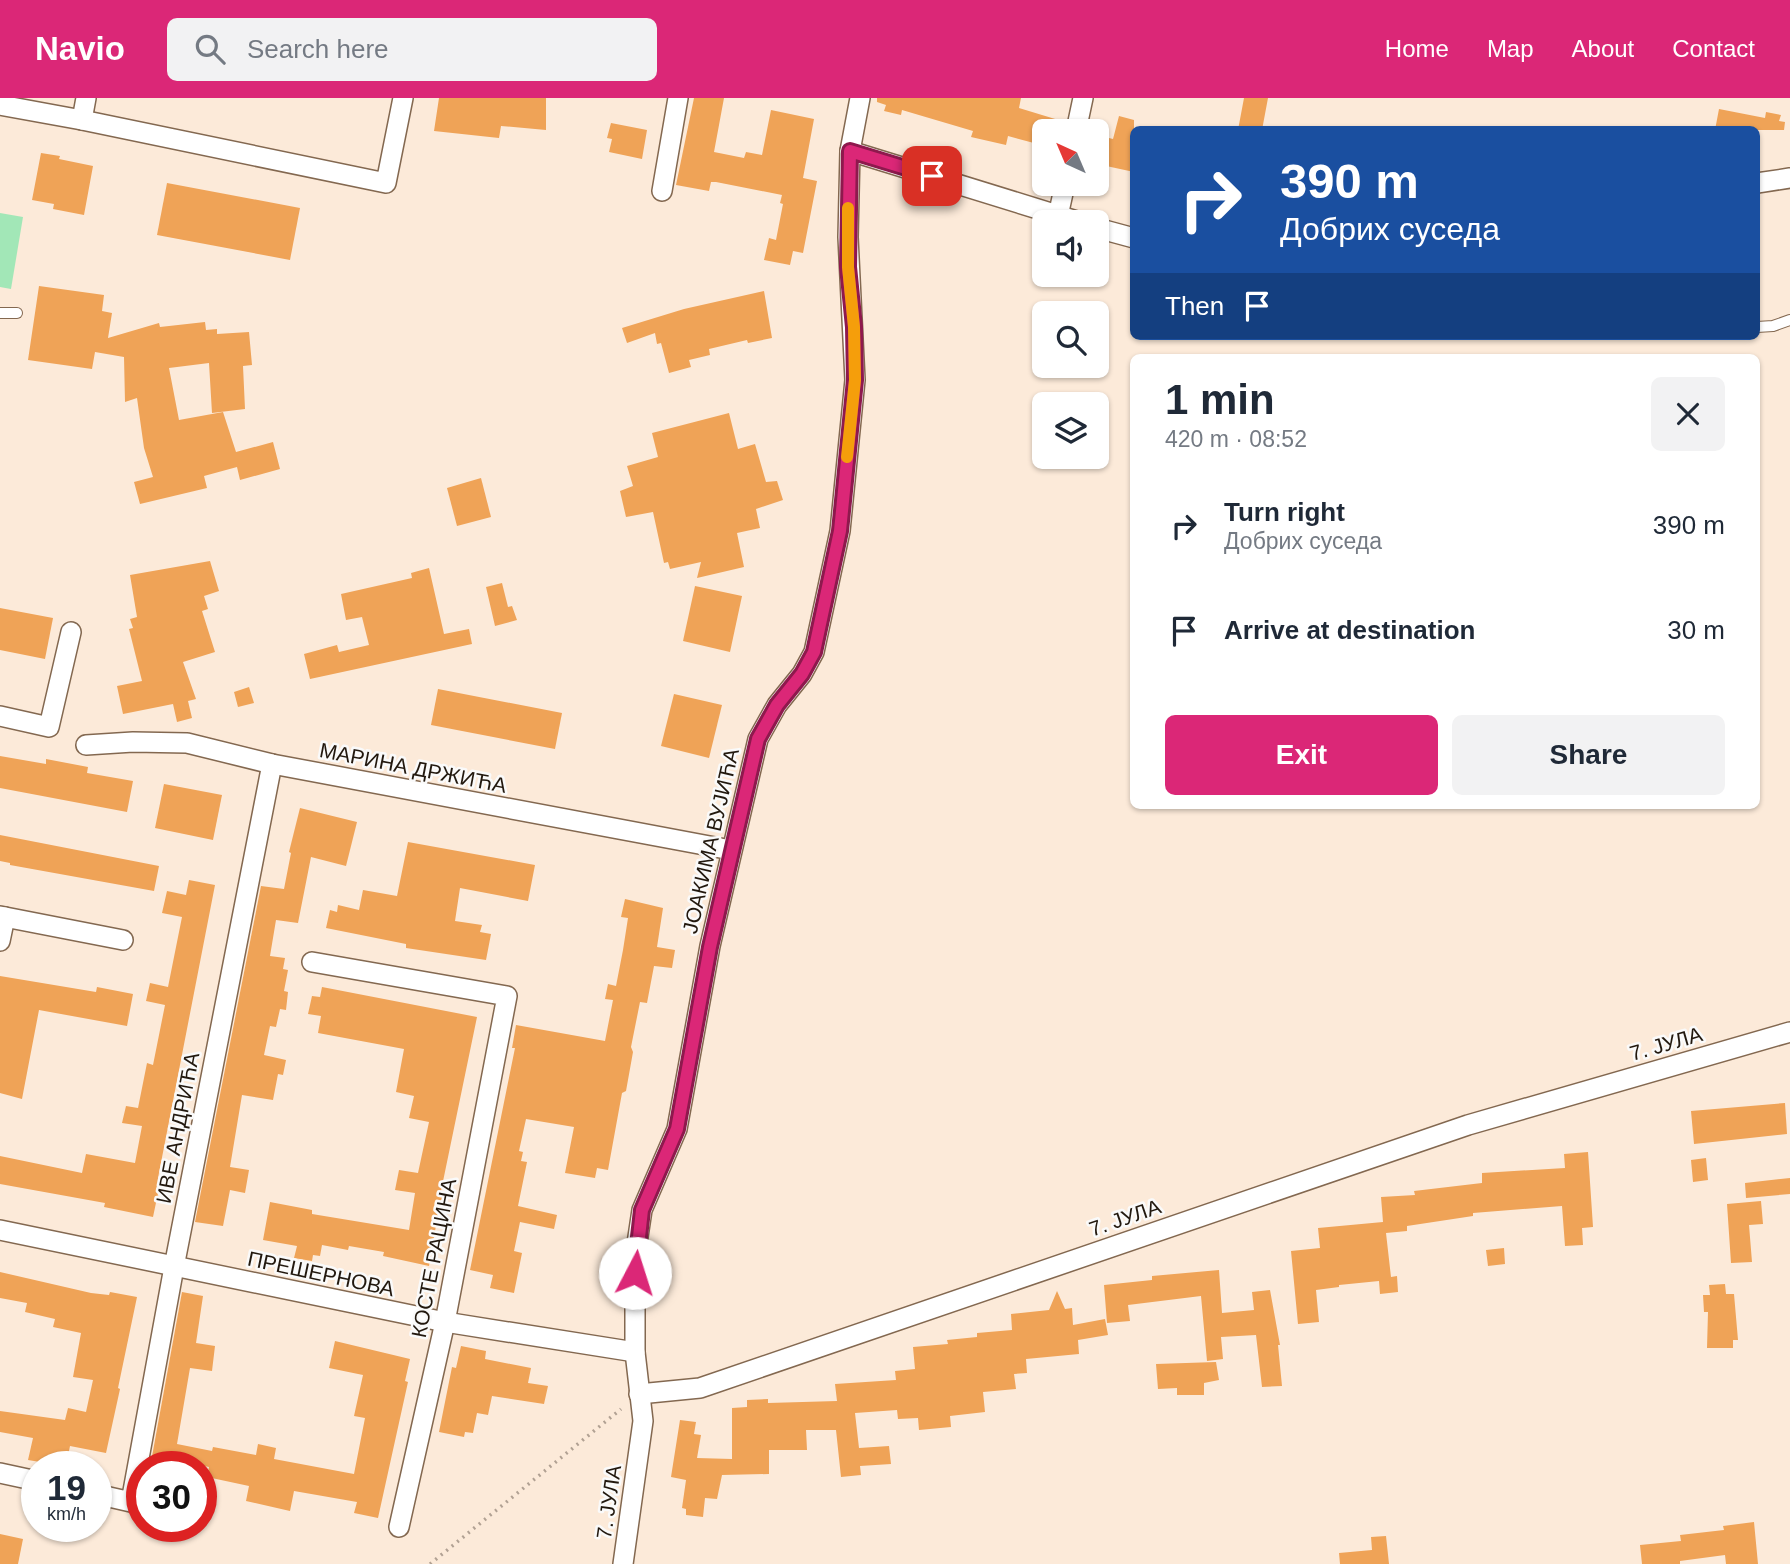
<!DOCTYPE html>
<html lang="en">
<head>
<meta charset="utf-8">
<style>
	:root { --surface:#fff; --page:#f2f2f3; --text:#1f2937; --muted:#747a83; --accent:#db2777 }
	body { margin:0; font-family:Helvetica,sans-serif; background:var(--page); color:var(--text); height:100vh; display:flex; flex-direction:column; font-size:26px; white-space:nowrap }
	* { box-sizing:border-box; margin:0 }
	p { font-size:23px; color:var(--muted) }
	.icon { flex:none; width:38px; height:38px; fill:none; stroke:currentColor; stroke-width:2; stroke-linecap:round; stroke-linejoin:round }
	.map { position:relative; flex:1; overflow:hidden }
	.panel { position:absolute; left:1130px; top:256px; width:630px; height:455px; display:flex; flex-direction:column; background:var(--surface); border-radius:10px; box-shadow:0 2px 5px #0004 }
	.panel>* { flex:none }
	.hud { position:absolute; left:1130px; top:28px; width:630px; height:214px; border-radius:10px; box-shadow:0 2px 5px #0004; background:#1a4fa0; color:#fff; overflow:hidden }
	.needle { width:46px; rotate:316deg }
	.tools { position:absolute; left:1032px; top:21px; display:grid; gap:14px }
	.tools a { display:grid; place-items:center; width:77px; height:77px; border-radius:10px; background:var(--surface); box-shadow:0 2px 5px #0004; font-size:35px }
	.speed { position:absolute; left:21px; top:1353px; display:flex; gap:14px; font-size:35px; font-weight:700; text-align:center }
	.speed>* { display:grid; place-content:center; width:91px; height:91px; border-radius:50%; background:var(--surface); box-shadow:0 2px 5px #0004; line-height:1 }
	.speed small { font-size:18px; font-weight:400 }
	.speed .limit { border:10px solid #d22; background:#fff; color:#111 }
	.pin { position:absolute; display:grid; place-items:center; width:60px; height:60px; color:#fff; margin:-30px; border-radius:14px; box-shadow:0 4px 10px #0006 }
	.me { position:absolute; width:77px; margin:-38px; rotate:5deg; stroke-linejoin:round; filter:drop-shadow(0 0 5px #0008) }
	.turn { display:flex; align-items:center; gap:24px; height:147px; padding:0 35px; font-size:32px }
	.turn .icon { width:91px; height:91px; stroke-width:2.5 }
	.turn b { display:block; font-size:49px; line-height:60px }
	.then { display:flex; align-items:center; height:66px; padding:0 35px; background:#0003; gap:14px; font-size:26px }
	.round { display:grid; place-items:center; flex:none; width:74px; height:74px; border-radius:10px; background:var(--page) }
	.overview { display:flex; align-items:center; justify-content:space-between; height:119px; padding:0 35px }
	h1 { font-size:42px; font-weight:700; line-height:52px }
	.button { display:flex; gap:14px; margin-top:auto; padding:14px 35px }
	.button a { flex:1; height:80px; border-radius:10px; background:var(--accent); color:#fff; font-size:28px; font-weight:700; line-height:80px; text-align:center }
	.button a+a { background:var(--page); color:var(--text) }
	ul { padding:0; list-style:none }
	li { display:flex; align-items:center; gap:21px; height:105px; padding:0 35px }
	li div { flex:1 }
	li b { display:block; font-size:26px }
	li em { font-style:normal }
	header { display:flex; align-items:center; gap:42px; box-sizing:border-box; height:98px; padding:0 35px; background:var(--accent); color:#fff }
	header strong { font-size:33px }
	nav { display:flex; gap:38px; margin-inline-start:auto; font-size:24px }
	.search { width:490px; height:63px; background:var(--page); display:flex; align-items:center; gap:18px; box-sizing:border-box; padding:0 24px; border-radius:10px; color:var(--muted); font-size:26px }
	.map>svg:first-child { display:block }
	.green { fill:#a2e7b7 }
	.building { fill:#efa357 }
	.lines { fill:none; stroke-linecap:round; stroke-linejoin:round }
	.service-casing { stroke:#836850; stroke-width:12 }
	.minor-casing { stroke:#836850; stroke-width:22 }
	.path { stroke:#b1a193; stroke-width:3.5; stroke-dasharray:2 5; stroke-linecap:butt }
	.service { stroke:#fff; stroke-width:10 }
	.minor { stroke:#fff; stroke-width:19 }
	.route-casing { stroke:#8e194d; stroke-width:18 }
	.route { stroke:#db2777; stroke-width:12 }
	.slow { stroke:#f59e0b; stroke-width:12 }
	.labels { text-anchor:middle; stroke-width:5; stroke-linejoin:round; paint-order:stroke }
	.street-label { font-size:21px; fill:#22180e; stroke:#fafafa }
</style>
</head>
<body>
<header>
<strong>Navio</strong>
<div class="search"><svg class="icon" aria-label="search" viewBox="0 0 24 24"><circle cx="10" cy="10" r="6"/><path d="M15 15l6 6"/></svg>Search here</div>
<nav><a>Home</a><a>Map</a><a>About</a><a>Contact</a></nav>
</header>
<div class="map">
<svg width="1790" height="1466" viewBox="0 0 1790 1466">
	<rect width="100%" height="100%" fill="#fcead9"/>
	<path class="green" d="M 0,115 L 23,119 L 11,191 L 0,189 Z"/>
	<g class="building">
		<path d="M 439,0 L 546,0 L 546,32 L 501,28 L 499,40 L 434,33 Z"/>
		<path d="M 694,0 L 724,0 L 714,54 L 744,60 L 746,54 L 762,57 L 771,12 L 814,21 L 803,80 L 817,83 L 803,155 L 793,153 L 790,167 L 764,162 L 769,140 L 776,142 L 783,106 L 780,105 L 782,97 L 716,84 L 711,84 L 709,93 L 676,87 Z"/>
		<path d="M 877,0 L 1021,0 L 1019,10 L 1065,24 L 1064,33 L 1045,33 L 1045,48 L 1008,38 L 1006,47 L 971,39 L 973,33 L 902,12 L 901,17 L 884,13 L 886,7 L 877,4 Z"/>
		<path d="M 1244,0 L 1268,0 L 1262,32 L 1238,32 Z"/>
		<path d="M 1719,11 L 1765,20 L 1766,14 L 1781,17 L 1779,23 L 1785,24 L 1784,32 L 1715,32 Z"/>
		<path d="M 1119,18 L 1134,22 L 1134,74 L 1097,66 L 1097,37 L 1113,41 Z"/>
		<path d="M 611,25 L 647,32 L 642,61 L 609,54 L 612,41 L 607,40 Z"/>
		<path d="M 41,55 L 60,58 L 59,61 L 93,68 L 84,117 L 53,111 L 54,106 L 32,102 Z"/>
		<path d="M 167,85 L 300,110 L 290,162 L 157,137 Z"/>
		<path d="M 39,188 L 104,197 L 102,213 L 112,215 L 108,240 L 159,225 L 160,229 L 205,224 L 206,232 L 217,231 L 217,236 L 249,234 L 252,267 L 243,268 L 245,311 L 212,315 L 209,265 L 169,270 L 179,322 L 223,314 L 236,354 L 273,344 L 280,371 L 240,382 L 237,369 L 204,378 L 207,390 L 140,406 L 134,384 L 153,379 L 144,350 L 137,300 L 125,304 L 124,259 L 95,254 L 92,271 L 28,262 Z"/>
		<path d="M 764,193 L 772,240 L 748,245 L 747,242 L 709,251 L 710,257 L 689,262 L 691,269 L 669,275 L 661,245 L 657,246 L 655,235 L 627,245 L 622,230 L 684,211 Z"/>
		<path d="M 729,315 L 738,351 L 755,346 L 766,384 L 777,383 L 783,402 L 756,411 L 760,430 L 737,435 L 744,469 L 697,480 L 701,464 L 670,471 L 668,464 L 664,465 L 653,414 L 626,419 L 620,393 L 633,388 L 627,368 L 658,359 L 652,335 Z"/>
		<path d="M 481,380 L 491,419 L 457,428 L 447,390 Z"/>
		<path d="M 210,463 L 219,493 L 204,498 L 208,511 L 202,513 L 215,554 L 183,564 L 196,601 L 188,603 L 192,620 L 177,624 L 173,606 L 123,616 L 117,588 L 142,583 L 129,531 L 133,530 L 130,521 L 137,519 L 130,477 Z"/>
		<path d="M 429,470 L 444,536 L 469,531 L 472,546 L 310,581 L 304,556 L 337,547 L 339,554 L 369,547 L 362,519 L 346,522 L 341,496 L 412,480 L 411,475 Z"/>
		<path d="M 502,485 L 508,509 L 512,508 L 517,522 L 495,528 L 486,489 Z"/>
		<path d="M 695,488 L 742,498 L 730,554 L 683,543 Z"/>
		<path d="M 0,510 L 53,520 L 45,561 L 0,552 Z"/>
		<path d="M 249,589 L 254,605 L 238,609 L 234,594 Z"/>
		<path d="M 438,591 L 562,615 L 555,651 L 431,627 Z"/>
		<path d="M 674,596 L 722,607 L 709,660 L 661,648 Z"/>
		<path d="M 0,658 L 46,666 L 46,661 L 88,669 L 87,675 L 133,683 L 127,714 L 0,690 Z"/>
		<path d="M 164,686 L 222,697 L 213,742 L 155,730 Z"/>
		<path d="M 300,710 L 357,724 L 346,768 L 311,759 L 298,825 L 276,822 L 270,858 L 285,860 L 283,871 L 288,872 L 284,893 L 288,894 L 286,912 L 280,911 L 276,929 L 270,928 L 264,957 L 286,962 L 283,977 L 278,976 L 273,1002 L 242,997 L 230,1069 L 249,1072 L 245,1095 L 230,1092 L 223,1128 L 195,1124 L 261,788 L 284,791 L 291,755 L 289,754 Z"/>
		<path d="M 0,737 L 159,768 L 154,793 L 10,767 L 10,765 L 0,763 Z"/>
		<path d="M 408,744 L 535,767 L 528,803 L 460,790 L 455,823 L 482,827 L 480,834 L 491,836 L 486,862 L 406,850 L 406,846 L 326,830 L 330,812 L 337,814 L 338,807 L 359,812 L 363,792 L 397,798 Z"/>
		<path d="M 189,782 L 215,787 L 158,1080 L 161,1081 L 153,1119 L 104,1109 L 105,1105 L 0,1086 L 0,1058 L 82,1075 L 86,1056 L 135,1065 L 142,1028 L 122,1025 L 126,1008 L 138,1010 L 147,965 L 153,967 L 165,907 L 146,903 L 150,885 L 168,889 L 182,819 L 162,815 L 167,793 L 186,797 Z"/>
		<path d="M 625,801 L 663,810 L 657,849 L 675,852 L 672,870 L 654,868 L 647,905 L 640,904 L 631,949 L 633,954 L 626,993 L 622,995 L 608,1072 L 597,1070 L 595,1080 L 565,1075 L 574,1029 L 526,1021 L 519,1053 L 523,1054 L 521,1063 L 527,1064 L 518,1108 L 557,1117 L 554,1131 L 520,1124 L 514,1153 L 522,1155 L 514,1195 L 490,1190 L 493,1177 L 470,1172 L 515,950 L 512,950 L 516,927 L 605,943 L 613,902 L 605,901 L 608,886 L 616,888 L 623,852 L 628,820 L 621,819 Z"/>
		<path d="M 0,878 L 96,894 L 97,889 L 133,896 L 127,928 L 39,912 L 22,1001 L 0,995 Z"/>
		<path d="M 322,889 L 477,919 L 441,1093 L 444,1094 L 438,1116 L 429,1168 L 383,1158 L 384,1154 L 349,1148 L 348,1152 L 322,1147 L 320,1158 L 313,1157 L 312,1163 L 294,1160 L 297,1148 L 263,1142 L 270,1104 L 312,1112 L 312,1116 L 409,1132 L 415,1095 L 395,1092 L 399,1072 L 418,1075 L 429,1024 L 409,1020 L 414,998 L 396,994 L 404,951 L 318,935 L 321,918 L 308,916 L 312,898 L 320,899 Z"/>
		<path d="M 1785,1005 L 1787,1036 L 1694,1046 L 1691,1013 Z"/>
		<path d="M 1588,1054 L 1593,1129 L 1582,1130 L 1583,1147 L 1565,1148 L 1562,1108 L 1473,1115 L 1473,1118 L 1407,1128 L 1407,1133 L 1386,1135 L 1391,1179 L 1397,1178 L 1398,1194 L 1380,1196 L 1379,1183 L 1339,1187 L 1339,1189 L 1316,1192 L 1319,1224 L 1298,1226 L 1291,1153 L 1320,1150 L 1318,1130 L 1383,1124 L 1381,1099 L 1415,1097 L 1414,1093 L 1482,1085 L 1482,1075 L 1565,1070 L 1564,1056 Z"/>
		<path d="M 1706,1060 L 1708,1082 L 1693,1084 L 1691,1062 Z"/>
		<path d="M 1790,1080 L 1790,1096 L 1746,1100 L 1745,1085 Z"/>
		<path d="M 1761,1103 L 1763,1126 L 1749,1127 L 1752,1164 L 1731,1165 L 1727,1106 Z"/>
		<path d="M 1504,1150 L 1505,1166 L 1488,1168 L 1486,1152 Z"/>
		<path d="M 1219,1172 L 1222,1215 L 1254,1212 L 1252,1194 L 1270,1192 L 1280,1247 L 1278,1247 L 1282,1288 L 1262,1289 L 1256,1237 L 1221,1239 L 1223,1261 L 1207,1263 L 1201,1198 L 1128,1207 L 1130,1223 L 1107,1225 L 1104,1187 L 1152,1182 L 1152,1178 Z"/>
		<path d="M 0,1174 L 91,1195 L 109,1197 L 110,1194 L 137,1199 L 118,1290 L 120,1291 L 106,1355 L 70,1348 L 66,1368 L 52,1366 L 28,1362 L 33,1340 L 0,1334 L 0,1313 L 65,1322 L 68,1310 L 86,1314 L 93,1282 L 73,1279 L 81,1235 L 53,1229 L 55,1221 L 25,1214 L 27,1205 L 0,1200 Z"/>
		<path d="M 1725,1186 L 1726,1196 L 1734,1196 L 1738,1242 L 1733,1242 L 1733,1250 L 1707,1250 L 1708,1214 L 1704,1214 L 1703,1197 L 1710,1197 L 1709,1187 Z"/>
		<path d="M 1057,1193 L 1065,1211 L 1072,1210 L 1073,1227 L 1105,1221 L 1108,1237 L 1078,1242 L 1079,1256 L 1026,1261 L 1027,1275 L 1014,1276 L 1016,1291 L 983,1294 L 985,1314 L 950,1318 L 951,1329 L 919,1332 L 918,1320 L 898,1321 L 897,1312 L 855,1315 L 859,1350 L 889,1348 L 891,1366 L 860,1368 L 861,1377 L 841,1379 L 836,1332 L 806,1332 L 807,1352 L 769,1352 L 769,1376 L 722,1377 L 717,1401 L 705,1400 L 703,1419 L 686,1417 L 686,1411 L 682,1410 L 686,1382 L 671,1379 L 680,1322 L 696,1324 L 694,1336 L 701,1337 L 697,1360 L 732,1361 L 732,1310 L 747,1309 L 747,1302 L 768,1301 L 768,1305 L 837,1303 L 835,1286 L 896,1282 L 895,1273 L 915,1271 L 913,1249 L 948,1246 L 947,1242 L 977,1239 L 977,1235 L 1012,1232 L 1011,1216 L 1049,1212 Z"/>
		<path d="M 182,1194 L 203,1198 L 196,1245 L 215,1248 L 212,1273 L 190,1270 L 177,1346 L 212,1353 L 213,1349 L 256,1357 L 258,1346 L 276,1350 L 274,1361 L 354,1376 L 365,1320 L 354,1318 L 363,1277 L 329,1270 L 335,1243 L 410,1261 L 405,1283 L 408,1284 L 378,1420 L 354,1415 L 357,1404 L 294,1393 L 290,1413 L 246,1403 L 249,1388 L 207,1379 L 209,1369 L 175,1362 L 174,1368 L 151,1364 Z"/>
		<path d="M 461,1248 L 486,1253 L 485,1261 L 531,1270 L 528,1285 L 548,1288 L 544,1306 L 492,1298 L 488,1317 L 477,1315 L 473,1335 L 465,1334 L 464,1339 L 439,1334 L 452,1269 L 456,1270 Z"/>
		<path d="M 1216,1264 L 1219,1282 L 1204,1285 L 1204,1297 L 1177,1297 L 1177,1290 L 1158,1291 L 1156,1266 Z"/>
		<path d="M 1754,1424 L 1758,1466 L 1726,1466 L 1725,1457 L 1680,1463 L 1680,1466 L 1642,1466 L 1640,1447 L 1681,1443 L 1680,1437 L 1724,1432 L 1723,1428 Z"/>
		<path d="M 0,1436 L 23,1441 L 18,1466 L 0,1466 Z"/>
		<path d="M 1386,1438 L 1389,1466 L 1340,1466 L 1339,1455 L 1372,1452 L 1371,1439 Z"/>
	</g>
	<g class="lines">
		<defs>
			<g id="service">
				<path d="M 0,215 L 17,215"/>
				<path d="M 1757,229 L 1773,228 L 1790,222"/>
			</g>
			<g id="minor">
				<path d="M 0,7 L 82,22 L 386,85 L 403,0"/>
				<path d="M 82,22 L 86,0"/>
				<path d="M 1076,33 L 1083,0"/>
				<path d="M 850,53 L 1080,124"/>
				<path d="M 1757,85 L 1790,80"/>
				<path d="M 662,93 L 678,0"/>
				<path d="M 1058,118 L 1065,86"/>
				<path d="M 1097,130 L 1134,140"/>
				<path d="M 0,618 L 49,629 L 71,534"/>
				<path d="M 86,647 L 133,644 L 187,645 L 272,666 L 731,752"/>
				<path d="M 0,818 L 123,842"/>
				<path d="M 0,843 L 5,819"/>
				<path d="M 312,864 L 507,898 L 445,1224 L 399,1429"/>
				<path d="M 0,1132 L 445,1224 L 635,1254"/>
				<path d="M 639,1296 L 700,1290 L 1468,1027 L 1790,934"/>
				<path d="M 0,1375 L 37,1383"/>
				<path d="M 96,1396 L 131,1404 L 174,1169 L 272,666"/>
				<path d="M 623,1466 L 643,1323 L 635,1254 L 635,1159 L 642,1112 L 677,1031 L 710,848 L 758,641 L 777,607 L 802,576 L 814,554 L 840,433 L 855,282 L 848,139 L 850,53 L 860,0"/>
			</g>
		</defs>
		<use href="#service" class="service-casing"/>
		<use href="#minor" class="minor-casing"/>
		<path class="path" d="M 430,1466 L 621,1311"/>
		<use href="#service" class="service"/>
		<use href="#minor" class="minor"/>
	</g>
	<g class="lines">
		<defs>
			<path id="route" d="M 635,1175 L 642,1112 L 677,1031 L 710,849 L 758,641 L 777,607 L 802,576 L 814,554 L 840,433 L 855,282 L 854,229 L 848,169 L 850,53 L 932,78"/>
		</defs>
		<use href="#route" class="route-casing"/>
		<use href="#route" class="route"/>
		<path class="slow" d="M 847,359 L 855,282 L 854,229 L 848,169 L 848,110"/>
	</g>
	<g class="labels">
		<g class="street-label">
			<text transform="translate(413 670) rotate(11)" y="7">МАРИНА ДРЖИЋА</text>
			<text transform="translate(711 743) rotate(-77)" y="7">ЈОАКИМА ВУЈИЋА</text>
			<text transform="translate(1666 946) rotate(-16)" y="7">7. ЈУЛА</text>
			<text transform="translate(178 1030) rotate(-79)" y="7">ИВЕ АНДРИЋА</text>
			<text transform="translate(1125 1120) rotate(-19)" y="7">7. ЈУЛА</text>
			<text transform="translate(434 1160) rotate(-79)" y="7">КОСТЕ РАЦИНА</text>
			<text transform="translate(321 1176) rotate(12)" y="7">ПРЕШЕРНОВА</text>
			<text transform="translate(609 1404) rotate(-82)" y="7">7. ЈУЛА</text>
		</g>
	</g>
</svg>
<div class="tools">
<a><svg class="needle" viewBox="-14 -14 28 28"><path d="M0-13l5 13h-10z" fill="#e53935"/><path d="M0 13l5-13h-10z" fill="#747a83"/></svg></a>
<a><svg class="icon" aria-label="sound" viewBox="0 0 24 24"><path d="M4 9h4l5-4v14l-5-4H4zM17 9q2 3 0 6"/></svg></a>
<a><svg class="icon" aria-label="search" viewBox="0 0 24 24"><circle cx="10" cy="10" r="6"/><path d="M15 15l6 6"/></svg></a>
<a><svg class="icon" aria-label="layers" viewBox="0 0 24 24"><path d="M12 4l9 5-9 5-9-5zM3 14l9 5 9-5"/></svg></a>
</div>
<div class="speed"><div>19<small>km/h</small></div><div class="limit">30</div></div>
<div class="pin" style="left:932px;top:78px;background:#d93025"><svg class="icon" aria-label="arrive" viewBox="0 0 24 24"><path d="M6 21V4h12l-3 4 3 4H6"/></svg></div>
<svg class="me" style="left:635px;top:1175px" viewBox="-20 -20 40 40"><circle r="19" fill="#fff"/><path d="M0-13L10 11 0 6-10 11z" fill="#db2777"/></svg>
<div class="hud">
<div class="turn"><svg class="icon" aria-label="right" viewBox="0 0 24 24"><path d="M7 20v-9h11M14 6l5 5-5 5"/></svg><div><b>390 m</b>Добрих суседа</div></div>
<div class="then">Then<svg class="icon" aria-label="arrive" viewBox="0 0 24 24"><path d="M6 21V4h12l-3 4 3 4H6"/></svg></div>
</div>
<section class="panel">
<div class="overview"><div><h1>1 min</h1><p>420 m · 08:52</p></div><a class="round"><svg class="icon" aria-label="close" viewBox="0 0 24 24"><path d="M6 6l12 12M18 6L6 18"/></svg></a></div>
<ul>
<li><svg class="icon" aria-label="right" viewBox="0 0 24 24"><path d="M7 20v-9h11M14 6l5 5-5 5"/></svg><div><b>Turn right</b><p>Добрих суседа</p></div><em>390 m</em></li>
<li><svg class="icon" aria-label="arrive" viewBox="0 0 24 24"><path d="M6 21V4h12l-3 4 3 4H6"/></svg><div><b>Arrive at destination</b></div><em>30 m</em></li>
</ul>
<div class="button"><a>Exit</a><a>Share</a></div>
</section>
</div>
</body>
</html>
